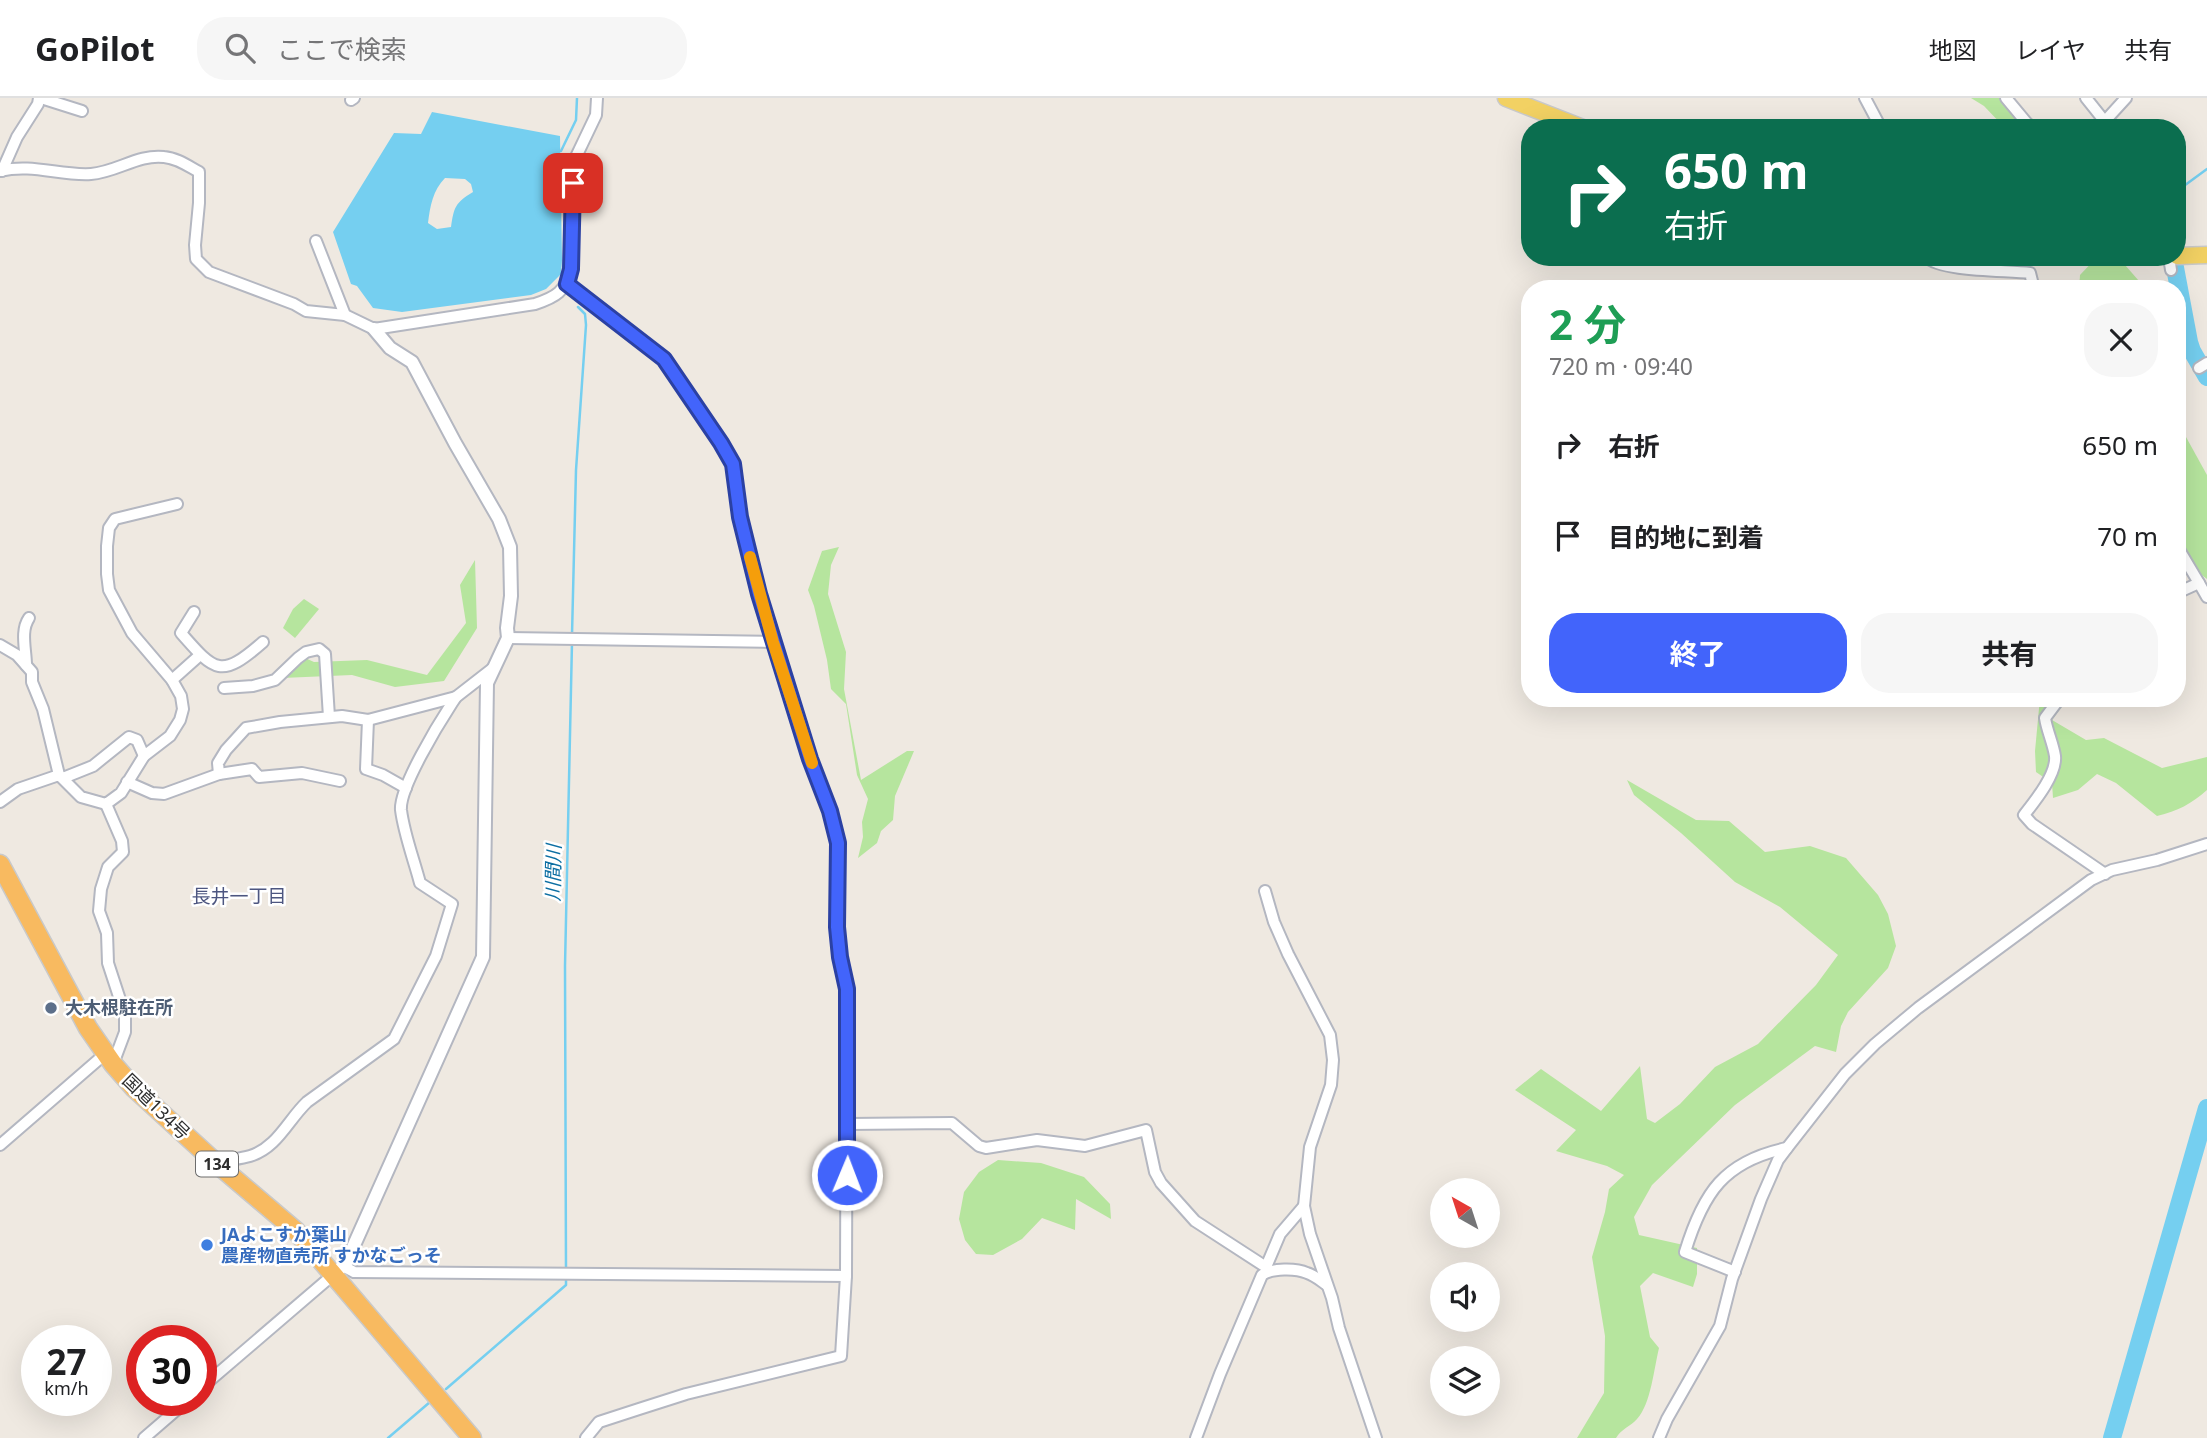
<!DOCTYPE html>
<html lang="ja">
<head>
<meta charset="utf-8">
<style>
	:root { --surface:#fff; --page:#f6f6f6; --text:#202124; --muted:#757577; --line:#e0e0e0; --accent:#4264fb }
	body { margin:0; font-family:"Noto Sans","Noto Sans JP",sans-serif; background:var(--page); color:var(--text); height:100vh; display:flex; flex-direction:column; font-size:26px; white-space:nowrap }
	* { box-sizing:border-box; margin:0 }
	p { font-size:23px; color:var(--muted) }
	.icon { flex:none; width:38px; height:38px; fill:none; stroke:currentColor; stroke-width:2; stroke-linecap:round; stroke-linejoin:round }
	.map { position:relative; flex:1; overflow:hidden }
	.drawer { position:absolute; left:1521px; top:182px; width:665px; height:427px; display:flex; flex-direction:column; background:var(--surface); border-radius:28px; box-shadow:0 7px 28px #0002 }
	.drawer>* { flex:none }
	.hud { position:absolute; left:1521px; top:21px; width:665px; height:147px; border-radius:28px; box-shadow:0 7px 28px #0002; background:#0b6e4f; color:#fff; overflow:hidden }
	.needle { width:46px; rotate:321deg }
	.fabs { position:absolute; left:1430px; top:1080px; display:grid; gap:14px }
	.fabs a { display:grid; place-items:center; width:70px; height:70px; border-radius:50%; background:var(--surface); box-shadow:0 7px 28px #0002; font-size:35px }
	.speed { position:absolute; left:21px; top:1227px; display:flex; gap:14px; font-size:35px; font-weight:700; text-align:center }
	.speed>* { display:grid; place-content:center; width:91px; height:91px; border-radius:50%; background:var(--surface); box-shadow:0 7px 28px #0002; line-height:1 }
	.speed small { font-size:18px; font-weight:400 }
	.speed .limit { border:10px solid #d22; background:#fff; color:#111 }
	.pin { position:absolute; display:grid; place-items:center; width:60px; height:60px; color:#fff; margin:-30px; border-radius:14px; box-shadow:0 4px 10px #0006 }
	.me { position:absolute; width:77px; margin:-38px; rotate:1deg; stroke-linejoin:round; filter:drop-shadow(0 0 5px #0008) }
	.turn { display:flex; align-items:center; gap:24px; height:147px; padding:0 28px; font-size:32px }
	.turn .icon { width:91px; height:91px; stroke-width:2.5 }
	.turn b { display:block; font-size:49px; line-height:60px }
	.round { display:grid; place-items:center; flex:none; width:74px; height:74px; border-radius:28px; background:var(--page) }
	.head { display:flex; align-items:center; justify-content:space-between; height:119px; padding:0 28px }
	h1 { font-size:42px; font-weight:700; line-height:52px; color:#1e9e55 }
	.cta { display:flex; gap:14px; margin-top:auto; padding:14px 28px }
	.cta a { flex:1; height:80px; border-radius:28px; background:var(--accent); color:#fff; font-size:28px; font-weight:700; line-height:80px; text-align:center }
	.cta a+a { background:var(--page); color:var(--text) }
	ul { padding:0; list-style:none }
	li { display:flex; align-items:center; gap:21px; height:91px; padding:0 28px }
	li div { flex:1 }
	li b { display:block; font-size:26px }
	li em { font-style:normal }
	header { display:flex; align-items:center; gap:42px; box-sizing:border-box; height:98px; padding:0 35px; background:var(--surface); border-bottom:2px solid var(--line) }
	header strong { font-size:33px }
	nav { display:flex; gap:38px; margin-inline-start:auto; font-size:24px }
	.search { width:490px; height:63px; background:var(--page); display:flex; align-items:center; gap:18px; box-sizing:border-box; padding:0 24px; border-radius:28px; color:var(--muted); font-size:26px }
	.map>svg:first-child { display:block }
	.green { fill:#b6e59e }
	.water { fill:#75cff0; fill-rule:evenodd }
	.lines { fill:none; stroke-linecap:round; stroke-linejoin:round }
	.stream { stroke:#75cff0; stroke-width:2.5 }
	.river { stroke:#75cff0; stroke-width:18 }
	.minor-casing { stroke:#b4b7c1; stroke-width:14 }
	.tertiary-casing { stroke:#b4b7c1; stroke-width:16 }
	.primary-casing { stroke:#c9c9c9; stroke-width:19 }
	.trunk-casing { stroke:#c9c9c9; stroke-width:21 }
	.minor { stroke:#fff; stroke-width:10 }
	.tertiary { stroke:#fff; stroke-width:12 }
	.primary { stroke:#f2d163; stroke-width:16 }
	.trunk { stroke:#f8ba60; stroke-width:18 }
	.route-casing { stroke:#2b41a3; stroke-width:18 }
	.route { stroke:#4264fb; stroke-width:12 }
	.slow { stroke:#f59e0b; stroke-width:12 }
	.service-dot { fill:#5c6f8a; stroke:#fff; stroke-width:2.5 }
	.shop-dot { fill:#3f7fe0; stroke:#fff; stroke-width:2.5 }
	.labels { text-anchor:middle; stroke-width:5; stroke-linejoin:round; paint-order:stroke }
	.shield { fill:#fff; stroke:#6d6d6d; stroke-width:2 }
	.shield-label { font-size:16px; font-weight:bold; fill:#2e2e2e }
	.service-label { font-size:18px; font-weight:bold; fill:#4e5e75; stroke:#fff; text-anchor:start }
	.street-label { font-size:18px; fill:#2e2e2e; stroke:#fff }
	.shop-label { font-size:18px; font-weight:bold; fill:#366cbe; stroke:#fff; text-anchor:start }
	.water-label { font-size:19px; font-style:italic; fill:#0d6fa3; stroke:#fff }
	.neighbourhood-label { font-size:19px; fill:#4d5680; stroke:#fff }
</style>
</head>
<body>
<header>
<strong>GoPilot</strong>
<div class="search"><svg class="icon" aria-label="search" viewBox="0 0 24 24"><circle cx="10" cy="10" r="6"/><path d="M15 15l6 6"/></svg>ここで検索</div>
<nav><a>地図</a><a>レイヤ</a><a>共有</a></nav>
</header>
<div class="map">
<svg width="2207" height="1340" viewBox="0 0 2207 1340">
	<rect width="100%" height="100%" fill="#efe9e1"/>
	<g class="green">
		<path d="M 1971,0 L 2003,0 L 2046,30 L 2005,30 L 1984,8 Z"/>
		<path d="M 2097,159 L 2118,159 L 2146,191 L 2079,191 L 2080,177 Z"/>
		<path d="M 2177,329 L 2186,339 L 2207,377 L 2207,481 L 2195,472 L 2177,450 Z"/>
		<path d="M 839,449 L 831,467 L 828,496 L 846,554 L 844,591 L 861,682 L 907,653 L 914,653 L 895,698 L 893,722 L 881,733 L 877,745 L 858,760 L 863,739 L 862,724 L 868,701 L 857,677 L 846,606 L 831,591 L 827,562 L 814,508 L 808,492 L 822,453 Z"/>
		<path d="M 475,462 L 477,530 L 444,583 L 395,589 L 352,577 L 282,580 L 303,559 L 314,564 L 367,562 L 427,577 L 466,525 L 460,487 Z"/>
		<path d="M 304,501 L 319,511 L 295,540 L 283,530 L 293,511 Z"/>
		<path d="M 2040,600 L 2068,600 L 2052,622 L 2086,642 L 2104,640 L 2162,670 L 2207,659 L 2207,692 C 2191,706 2178,713 2157,718 L 2116,685 L 2097,676 L 2078,692 L 2053,700 L 2052,685 L 2036,674 L 2035,653 Z"/>
		<path d="M 1627,682 L 1696,722 L 1729,723 L 1765,754 L 1810,748 L 1846,760 L 1878,797 L 1888,816 L 1896,848 L 1888,870 L 1848,914 L 1841,928 L 1836,954 L 1815,948 L 1735,1007 L 1652,1087 L 1634,1119 L 1639,1137 L 1697,1150 L 1697,1176 L 1693,1189 L 1653,1175 L 1640,1188 L 1650,1239 L 1659,1250 C 1654,1270 1651,1306 1637,1321 C 1631,1328 1621,1331 1616,1340 L 1577,1340 L 1604,1295 L 1605,1238 L 1592,1159 L 1605,1114 L 1609,1091 L 1624,1077 L 1607,1068 L 1556,1053 L 1576,1032 L 1515,992 L 1541,971 L 1601,1013 L 1640,968 L 1647,1021 L 1655,1025 L 1680,1006 L 1715,969 L 1758,946 L 1816,887 L 1838,857 L 1780,809 L 1735,784 L 1681,735 L 1634,697 Z"/>
		<path d="M 998,1062 L 1041,1065 L 1084,1079 L 1110,1106 L 1111,1121 L 1076,1101 L 1075,1132 L 1042,1120 L 1022,1141 L 993,1157 L 976,1156 L 965,1142 L 959,1121 L 964,1094 L 979,1074 Z"/>
	</g>
	<path class="water" d="M 432,14 L 560,38 L 562,162 L 561,176 L 546,191 L 531,197 L 402,214 L 373,210 L 357,188 L 351,186 L 333,134 L 394,35 L 421,36 ZM 445,80 L 465,81 L 471,86 L 473,94 C 455,105 454,109 451,129 L 437,131 L 428,125 C 430,108 433,92 445,80 Z"/>
	<g class="lines">
		<g class="stream">
			<path d="M 2095,3 L 2106,16"/>
			<path d="M 2111,21 L 2118,30"/>
			<path d="M 561,53 L 576,22 L 577,0"/>
			<path d="M 2177,93 L 2207,71"/>
			<path d="M 572,537 L 576,372 L 586,227 L 585,216 L 578,209"/>
			<path d="M 566,1173 L 565,868 L 572,544"/>
			<path d="M 446,1291 L 566,1187 L 566,1180"/>
			<path d="M 388,1340 L 430,1304"/>
		</g>
		<g class="river">
			<path d="M 2173,159 L 2189,244 L 2192,253 L 2207,279"/>
			<path d="M 2112,1340 L 2207,1010"/>
		</g>
		<defs>
			<g id="minor">
				<path d="M 41,0 L 82,13"/>
				<path d="M 1865,0 L 1881,30"/>
				<path d="M 2006,0 L 2031,30"/>
				<path d="M 2086,0 L 2110,30"/>
				<path d="M 351,2 L 354,0"/>
				<path d="M 2105,23 L 2126,0"/>
				<path d="M 0,73 C 32,65 60,78 91,76 C 117,74 138,56 164,59 C 177,60 188,68 199,74 L 199,105 L 195,147 L 196,161 L 209,174 L 294,206 L 306,213 L 345,217"/>
				<path d="M 2,73 L 17,39 L 38,6 L 39,0"/>
				<path d="M 316,143 L 345,217 L 374,231 L 535,206 C 556,199 565,194 571,171 L 575,61 L 596,17 L 597,0"/>
				<path d="M 1926,159 C 1942,174 2006,172 2030,175 L 2034,191"/>
				<path d="M 2169,159 L 2171,172"/>
				<path d="M 567,186 L 664,261 L 721,345 L 733,366 L 740,419 L 759,496 L 810,661 L 830,713 L 838,745 L 837,829 L 840,859 L 847,892 L 846,1178 L 841,1258 L 686,1296 L 639,1311 L 599,1324 L 586,1340"/>
				<path d="M 2199,270 L 2207,265"/>
				<path d="M 2177,448 L 2199,485"/>
				<path d="M 2177,495 L 2199,485 L 2207,499"/>
				<path d="M 194,514 L 181,535 C 215,574 221,581 263,544"/>
				<path d="M 508,540 L 773,544"/>
				<path d="M 0,547 L 17,557 L 32,574 L 32,584 L 43,611 L 59,677"/>
				<path d="M 26,567 C 26,552 20,533 29,520"/>
				<path d="M 172,582 L 200,557"/>
				<path d="M 224,590 L 253,588 L 275,582 L 298,560 L 306,554 L 319,551 L 325,556 L 329,619"/>
				<path d="M 2060,600 L 2045,620 C 2047,633 2053,645 2055,658 C 2057,676 2035,703 2024,717 L 2032,726 L 2105,776"/>
				<path d="M 368,622 L 366,671 L 383,677 L 406,690"/>
				<path d="M 219,676 L 218,665 L 226,652 L 246,630 L 280,624 L 342,618 L 368,622 L 456,599"/>
				<path d="M 63,680 L 93,668 L 129,639 L 137,642 L 144,658"/>
				<path d="M 127,684 L 152,695 L 164,696 L 219,676 L 252,671 L 259,679 L 302,675 L 340,683"/>
				<path d="M 0,704 L 18,691 L 59,677 L 81,699 L 106,706 L 121,695 L 144,658 L 170,638 L 180,622 L 183,611 L 181,598 L 172,582 L 132,535 L 109,492 L 107,476 L 107,448 L 109,430 L 115,421 L 177,406"/>
				<path d="M 106,706 L 122,743 L 123,754 L 108,769 L 101,791 L 99,813 L 107,835 L 108,865 L 125,917 L 125,934 L 113,966"/>
				<path d="M 1265,793 L 1274,824 L 1288,856 L 1330,937 L 1333,962 L 1331,987 L 1310,1049 L 1304,1108 L 1310,1136 L 1332,1200 L 1339,1230 L 1376,1340"/>
				<path d="M 848,1026 L 952,1025 L 979,1048 L 986,1050 L 1037,1042 L 1085,1048 L 1146,1032 L 1155,1074 L 1161,1085 L 1195,1123 L 1266,1169 L 1266,1174"/>
				<path d="M 0,1047 L 105,956"/>
				<path d="M 216,1065 C 227,1062 239,1061 250,1058 C 277,1050 288,1022 307,1004 L 394,941 L 436,858 L 452,806 L 420,785 C 414,762 404,736 401,712 C 399,690 439,625 452,605 L 456,599 L 492,571"/>
				<path d="M 343,1168 L 354,1174 L 846,1178"/>
				<path d="M 1266,1169 L 1280,1136 L 1304,1108"/>
				<path d="M 1735,1174 L 1685,1154 C 1703,1095 1724,1063 1787,1050"/>
				<path d="M 201,1290 L 334,1176"/>
				<path d="M 144,1340 L 188,1302"/>
				<path d="M 1196,1340 L 1220,1276 L 1262,1177 C 1272,1170 1296,1170 1307,1175 C 1314,1177 1321,1183 1327,1187"/>
				<path d="M 1659,1340 L 1667,1321 L 1720,1228 L 1732,1181 L 1761,1101 L 1778,1062 L 1787,1050 L 1845,976 L 1875,946 L 1918,910 L 2091,782 L 2112,772 L 2157,762 L 2207,746"/>
			</g>
			<path id="tertiary" d="M 334,1176 L 346,1165 L 483,859 L 487,585 L 508,540 L 507,530 L 511,498 L 510,449 L 499,421 L 455,345 L 412,264 L 390,250 L 374,231"/>
			<g id="primary">
				<path d="M 1506,0 L 1583,30"/>
				<path d="M 2177,158 L 2207,157"/>
			</g>
			<path id="trunk" d="M 0,766 L 88,930 L 113,966 L 134,990 L 216,1065 L 296,1133 L 472,1340"/>
		</defs>
		<use href="#minor" class="minor-casing"/>
		<use href="#tertiary" class="tertiary-casing"/>
		<use href="#primary" class="primary-casing"/>
		<use href="#trunk" class="trunk-casing"/>
		<use href="#minor" class="minor"/>
		<use href="#tertiary" class="tertiary"/>
		<use href="#primary" class="primary"/>
		<use href="#trunk" class="trunk"/>
	</g>
	<g class="lines">
		<defs>
			<path id="route" d="M 573,85 L 571,171 L 567,186 L 664,261 L 721,345 L 733,366 L 740,419 L 759,496 L 810,661 L 830,713 L 838,745 L 837,829 L 840,859 L 847,891 L 847,1077"/>
		</defs>
		<use href="#route" class="route-casing"/>
		<use href="#route" class="route"/>
		<path class="slow" d="M 750,459 L 773,544 L 812,665"/>
	</g>
	<circle class="service-dot" cx="51" cy="910" r="7"/>
	<circle class="shop-dot" cx="207" cy="1147" r="7"/>
	<g class="labels">
		<rect class="shield" x="196" y="1053.5" width="42" height="25" rx="5"/>
		<g class="shield-label">
			<text x="217" y="1072">134</text>
		</g>
		<g class="service-label">
			<text x="65" y="916">大木根駐在所</text>
		</g>
		<g class="street-label">
			<text transform="translate(156 1009) rotate(44)" y="6">国道134号</text>
		</g>
		<g class="shop-label">
			<text x="221" y="1143">JAよこすか葉山<tspan x="221" dy="21">農産物直売所 すかなごっそ</tspan></text>
		</g>
		<g class="water-label">
			<text transform="translate(553 775) rotate(-89)" y="7">川間川</text>
		</g>
		<g class="neighbourhood-label">
			<text x="239" y="805">長井一丁目</text>
		</g>
	</g>
</svg>
<div class="fabs">
<a><svg class="needle" viewBox="-14 -14 28 28"><path d="M0-13l5 13h-10z" fill="#e53935"/><path d="M0 13l5-13h-10z" fill="#757577"/></svg></a>
<a><svg class="icon" aria-label="sound" viewBox="0 0 24 24"><path d="M4 9h4l5-4v14l-5-4H4zM17 9q2 3 0 6"/></svg></a>
<a><svg class="icon" aria-label="layers" viewBox="0 0 24 24"><path d="M12 4l9 5-9 5-9-5zM3 14l9 5 9-5"/></svg></a>
</div>
<div class="speed"><div>27<small>km/h</small></div><div class="limit">30</div></div>
<div class="pin" style="left:573px;top:85px;background:#d93025"><svg class="icon" aria-label="arrive" viewBox="0 0 24 24"><path d="M6 21V4h12l-3 4 3 4H6"/></svg></div>
<svg class="me" style="left:847px;top:1077px" viewBox="-20 -20 40 40"><circle r="17" fill="#4264fb" stroke="#fff" stroke-width="3"/><path d="M0-11L8 9 0 5-8 9z" fill="#fff"/></svg>
<div class="hud">
<div class="turn"><svg class="icon" aria-label="right" viewBox="0 0 24 24"><path d="M7 20v-9h11M14 6l5 5-5 5"/></svg><div><b>650 m</b>右折</div></div>
</div>
<section class="drawer">
<div class="head"><div><h1>2 分</h1><p>720 m · 09:40</p></div><a class="round"><svg class="icon" aria-label="close" viewBox="0 0 24 24"><path d="M6 6l12 12M18 6L6 18"/></svg></a></div>
<ul>
<li><svg class="icon" aria-label="right" viewBox="0 0 24 24"><path d="M7 20v-9h11M14 6l5 5-5 5"/></svg><div><b>右折</b></div><em>650 m</em></li>
<li><svg class="icon" aria-label="arrive" viewBox="0 0 24 24"><path d="M6 21V4h12l-3 4 3 4H6"/></svg><div><b>目的地に到着</b></div><em>70 m</em></li>
</ul>
<div class="cta"><a>終了</a><a>共有</a></div>
</section>
</div>
</body>
</html>
